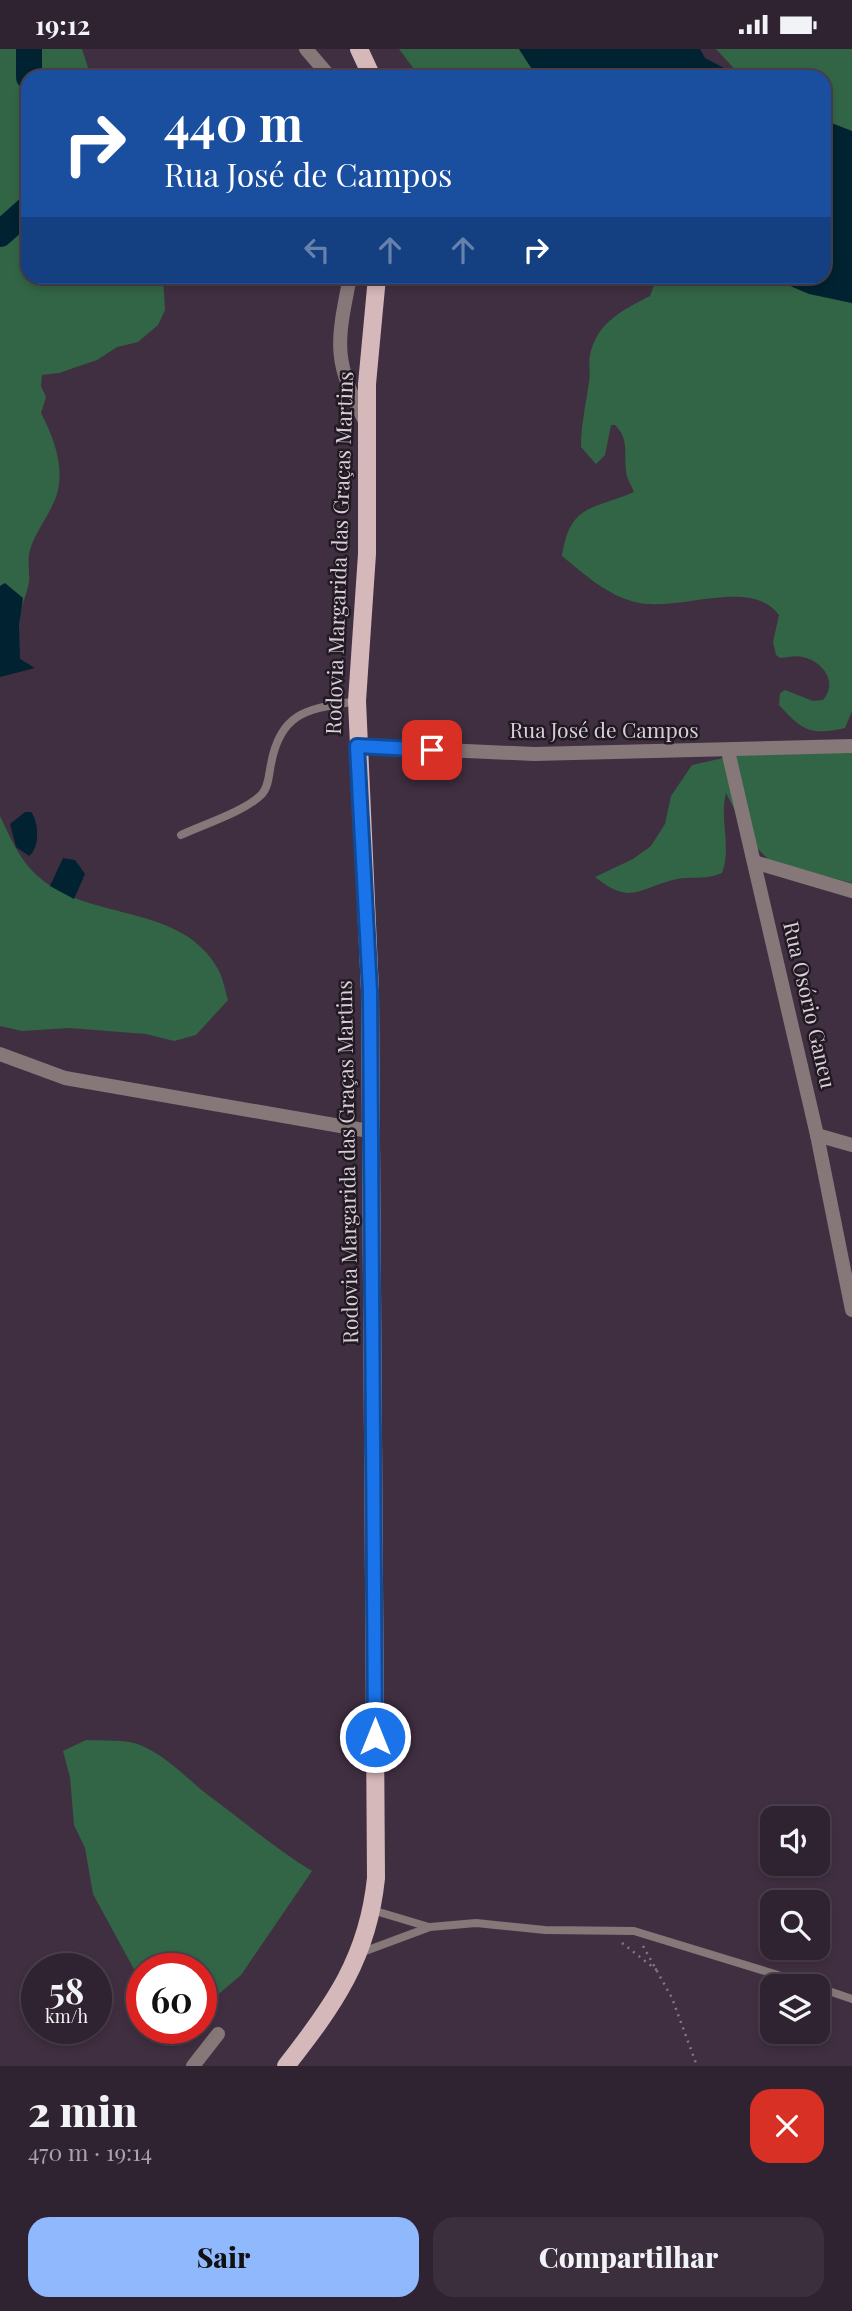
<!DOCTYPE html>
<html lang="pt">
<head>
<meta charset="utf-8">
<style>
	:root { --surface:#302331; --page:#3c2f3d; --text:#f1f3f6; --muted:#a8a4ab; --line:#4b404d; --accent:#8fb8fd }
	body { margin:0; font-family:"Playfair Display",serif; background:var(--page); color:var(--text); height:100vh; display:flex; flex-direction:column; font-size:26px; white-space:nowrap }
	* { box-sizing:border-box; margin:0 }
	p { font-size:23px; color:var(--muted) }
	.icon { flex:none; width:38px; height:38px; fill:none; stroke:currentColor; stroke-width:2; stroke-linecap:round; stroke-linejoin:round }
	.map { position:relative; height:2017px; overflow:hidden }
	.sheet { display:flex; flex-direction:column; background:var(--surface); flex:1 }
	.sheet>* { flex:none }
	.top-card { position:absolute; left:21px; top:21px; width:810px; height:214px; border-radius:21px; box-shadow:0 4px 10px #0003,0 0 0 2px var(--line); background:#1a4fa0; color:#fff; overflow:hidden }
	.fabs { position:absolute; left:760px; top:1757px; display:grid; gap:14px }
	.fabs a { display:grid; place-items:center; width:70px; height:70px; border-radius:14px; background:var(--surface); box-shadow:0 4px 10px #0003,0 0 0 2px var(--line); font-size:35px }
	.speed { position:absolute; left:21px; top:1904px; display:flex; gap:14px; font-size:35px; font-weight:700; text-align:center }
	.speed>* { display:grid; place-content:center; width:91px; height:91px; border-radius:50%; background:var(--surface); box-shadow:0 4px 10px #0003,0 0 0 2px var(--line); line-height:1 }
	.speed small { font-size:18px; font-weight:400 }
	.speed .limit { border:10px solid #d22; background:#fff; color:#111 }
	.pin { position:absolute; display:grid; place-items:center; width:60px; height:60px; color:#fff; margin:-30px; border-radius:14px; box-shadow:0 4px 10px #0006 }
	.me { position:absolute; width:77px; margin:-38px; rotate:0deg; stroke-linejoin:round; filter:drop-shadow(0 0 5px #0008) }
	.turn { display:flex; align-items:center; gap:24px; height:147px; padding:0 28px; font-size:32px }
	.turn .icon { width:91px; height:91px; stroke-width:2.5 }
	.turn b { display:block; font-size:49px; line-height:60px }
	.lanes { display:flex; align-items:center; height:66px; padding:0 28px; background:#0003; justify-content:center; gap:35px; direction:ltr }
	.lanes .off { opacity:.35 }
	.round { display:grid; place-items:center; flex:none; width:74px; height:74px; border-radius:21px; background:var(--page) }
	.headline { display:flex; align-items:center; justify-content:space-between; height:119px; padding:0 28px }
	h1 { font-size:42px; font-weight:800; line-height:52px }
	.action { display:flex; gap:14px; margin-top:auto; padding:14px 28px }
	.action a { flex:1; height:80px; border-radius:21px; background:var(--accent); color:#111; font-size:28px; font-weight:800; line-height:80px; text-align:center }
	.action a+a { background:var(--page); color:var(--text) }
	.status { display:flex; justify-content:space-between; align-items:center; height:49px; padding:0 35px; background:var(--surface); direction:ltr }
	.status svg { height:19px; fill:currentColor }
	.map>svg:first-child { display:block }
	.green { fill:#326546 }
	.water { fill:#012230 }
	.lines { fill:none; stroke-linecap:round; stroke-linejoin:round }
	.river { stroke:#012230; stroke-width:26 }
	.path { stroke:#857786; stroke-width:2.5; stroke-dasharray:2 5; stroke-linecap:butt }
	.service { stroke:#867778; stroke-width:8 }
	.minor { stroke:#867778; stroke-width:14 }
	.primary { stroke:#d5b8b9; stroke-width:18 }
	.route-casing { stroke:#114b97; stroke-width:18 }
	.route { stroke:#1a73e8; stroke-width:12 }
	.labels { text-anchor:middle; stroke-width:5; stroke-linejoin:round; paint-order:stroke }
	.street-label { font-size:21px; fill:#d8cdd8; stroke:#221a22 }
</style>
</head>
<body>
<div class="status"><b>19:12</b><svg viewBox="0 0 49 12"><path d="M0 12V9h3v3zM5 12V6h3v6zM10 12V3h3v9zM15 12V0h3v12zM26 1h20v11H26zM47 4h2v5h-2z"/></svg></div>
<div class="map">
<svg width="852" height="2017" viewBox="0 0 852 2017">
	<rect width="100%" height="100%" fill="#402f41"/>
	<g class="green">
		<path d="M 0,0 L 82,0 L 91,28 L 28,28 L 28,228 L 163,228 L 165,261 L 158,276 L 138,293 L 117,298 L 97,311 L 59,324 L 42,326 L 41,337 L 46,348 L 41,364 C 56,393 68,427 52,457 C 45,472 35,484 30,501 C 27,511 30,523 29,533 C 26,550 20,555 20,576 L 12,581 L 0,574 Z"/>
		<path d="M 399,0 L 519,0 L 537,28 L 420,28 Z"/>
		<path d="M 716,0 L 852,0 L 852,104 L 824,98 L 824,28 L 742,28 Z"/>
		<path d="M 657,228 L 770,228 L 802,242 L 852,254 L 852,662 L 845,679 C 810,687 802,681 779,656 L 780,644 L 785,641 L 813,652 L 823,651 C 838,634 824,613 803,608 C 796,606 788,608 780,609 L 776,606 L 773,593 L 779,566 C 751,527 678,564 635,553 C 607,546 584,525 562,507 C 570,454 593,461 634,443 C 631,436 626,428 626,421 C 624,402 629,390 615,376 L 611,376 L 605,406 L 596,415 L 581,398 C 581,375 586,355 589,333 C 591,324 588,314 590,306 C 597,273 623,261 650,247 Z"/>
		<path d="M 852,696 L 852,834 L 771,813 L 752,794 L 726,744 C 719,771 732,797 722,824 C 702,832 691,826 673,831 C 639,839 631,857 595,828 L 633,810 L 651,797 L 665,775 L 671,747 L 692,716 L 750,703 Z"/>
		<path d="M 0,767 C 11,790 20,812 40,829 C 92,873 181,854 218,920 C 223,929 225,941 228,951 L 196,986 L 174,992 L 146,985 L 69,979 L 22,982 L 0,977 Z"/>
		<path d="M 86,1691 C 102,1692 125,1690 140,1696 C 167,1707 186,1729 208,1746 C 243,1772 275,1799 312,1822 L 241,1926 L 201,1960 L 201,1920 L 142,1920 L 142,1935 L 93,1845 L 85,1799 L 74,1776 L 70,1728 L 63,1702 Z"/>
	</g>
	<g class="water">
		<path d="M 519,0 L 700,0 L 705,9 L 741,28 L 537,28 Z"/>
		<path d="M 824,71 L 852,82 L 852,254 L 809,245 L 770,228 L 824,228 Z"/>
		<path d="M 5,534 L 23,549 L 19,578 L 20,610 L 35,619 L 0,628 L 0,537 Z"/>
		<path d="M 25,763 L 31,763 C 39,773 40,799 29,807 L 16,798 L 10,775 Z"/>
		<path d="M 63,809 L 75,811 L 85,825 L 74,850 L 50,837 Z"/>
	</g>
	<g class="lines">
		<g class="river">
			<path d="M 29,0 L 29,28"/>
			<path d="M 0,185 L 28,160"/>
		</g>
		<g class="path">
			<path d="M 622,1894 L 658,1922"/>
			<path d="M 643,1897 L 672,1949 L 697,2017"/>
		</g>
		<g class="service">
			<path d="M 181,786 C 202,776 246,762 262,745 C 269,737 269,724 271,715 C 281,661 310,660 357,652"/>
			<path d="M 372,1861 L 429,1878"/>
			<path d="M 360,1904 L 430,1878 L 476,1874 L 545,1881 L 634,1882 L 814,1937"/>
			<path d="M 817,1938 L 852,1950"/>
		</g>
		<g class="minor">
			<path d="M 306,0 L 330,28"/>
			<path d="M 350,228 C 336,297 333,312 367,376"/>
			<path d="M 357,697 L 534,705 L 852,697"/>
			<path d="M 728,702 L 817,1086 L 852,1261"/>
			<path d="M 754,813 L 852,842"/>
			<path d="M 0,1005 L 65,1029 L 369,1082"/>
			<path d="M 817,1086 L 852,1096"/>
			<path d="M 193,2017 L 218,1985"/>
		</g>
		<g class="primary">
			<path d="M 359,0 L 372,28"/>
			<path d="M 286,2017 C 334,1956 368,1908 376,1829 L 370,942 L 357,652 L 367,505 L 367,335 L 377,228"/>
		</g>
	</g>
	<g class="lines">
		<defs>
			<path id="route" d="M 375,1688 L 370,942 L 357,697 L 432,701"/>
		</defs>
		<use href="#route" class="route-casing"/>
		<use href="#route" class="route"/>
	</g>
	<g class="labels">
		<g class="street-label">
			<text transform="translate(340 504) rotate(-88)" y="7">Rodovia Margarida das Graças Martins</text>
			<text x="604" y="689">Rua José de Campos</text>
			<text transform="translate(809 956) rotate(77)" y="7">Rua Osório Ganeu</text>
			<text transform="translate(348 1113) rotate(-91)" y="7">Rodovia Margarida das Graças Martins</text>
		</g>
	</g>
</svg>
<div class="fabs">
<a><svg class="icon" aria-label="sound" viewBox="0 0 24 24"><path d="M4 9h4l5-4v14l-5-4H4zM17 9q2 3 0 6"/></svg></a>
<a><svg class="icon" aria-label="search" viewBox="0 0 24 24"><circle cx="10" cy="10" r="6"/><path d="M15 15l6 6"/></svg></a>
<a><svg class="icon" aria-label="layers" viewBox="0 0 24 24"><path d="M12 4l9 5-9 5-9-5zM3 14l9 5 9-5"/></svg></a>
</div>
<div class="speed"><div>58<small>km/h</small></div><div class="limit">60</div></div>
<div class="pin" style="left:432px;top:701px;background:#d93025"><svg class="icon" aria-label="arrive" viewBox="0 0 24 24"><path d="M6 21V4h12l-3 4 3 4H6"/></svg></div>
<svg class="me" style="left:375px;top:1688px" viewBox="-20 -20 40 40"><circle r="17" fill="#1a73e8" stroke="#fff" stroke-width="3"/><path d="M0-11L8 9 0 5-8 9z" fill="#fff"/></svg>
<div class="top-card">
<div class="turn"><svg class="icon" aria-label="right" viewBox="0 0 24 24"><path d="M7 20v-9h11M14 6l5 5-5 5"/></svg><div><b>440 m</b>Rua José de Campos</div></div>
<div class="lanes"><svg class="icon off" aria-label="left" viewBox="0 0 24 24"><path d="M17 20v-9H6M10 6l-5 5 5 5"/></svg><svg class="icon off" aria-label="ahead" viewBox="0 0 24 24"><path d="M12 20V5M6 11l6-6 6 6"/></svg><svg class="icon off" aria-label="ahead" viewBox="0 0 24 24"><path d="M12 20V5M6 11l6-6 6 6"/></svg><svg class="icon" aria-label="right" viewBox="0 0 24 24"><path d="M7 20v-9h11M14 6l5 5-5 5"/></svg></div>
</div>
</div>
<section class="sheet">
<div class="headline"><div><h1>2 min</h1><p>470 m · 19:14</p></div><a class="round" style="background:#d93025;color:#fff"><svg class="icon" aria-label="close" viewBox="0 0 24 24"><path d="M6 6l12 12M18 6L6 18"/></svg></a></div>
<div class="action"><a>Sair</a><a>Compartilhar</a></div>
</section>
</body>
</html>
